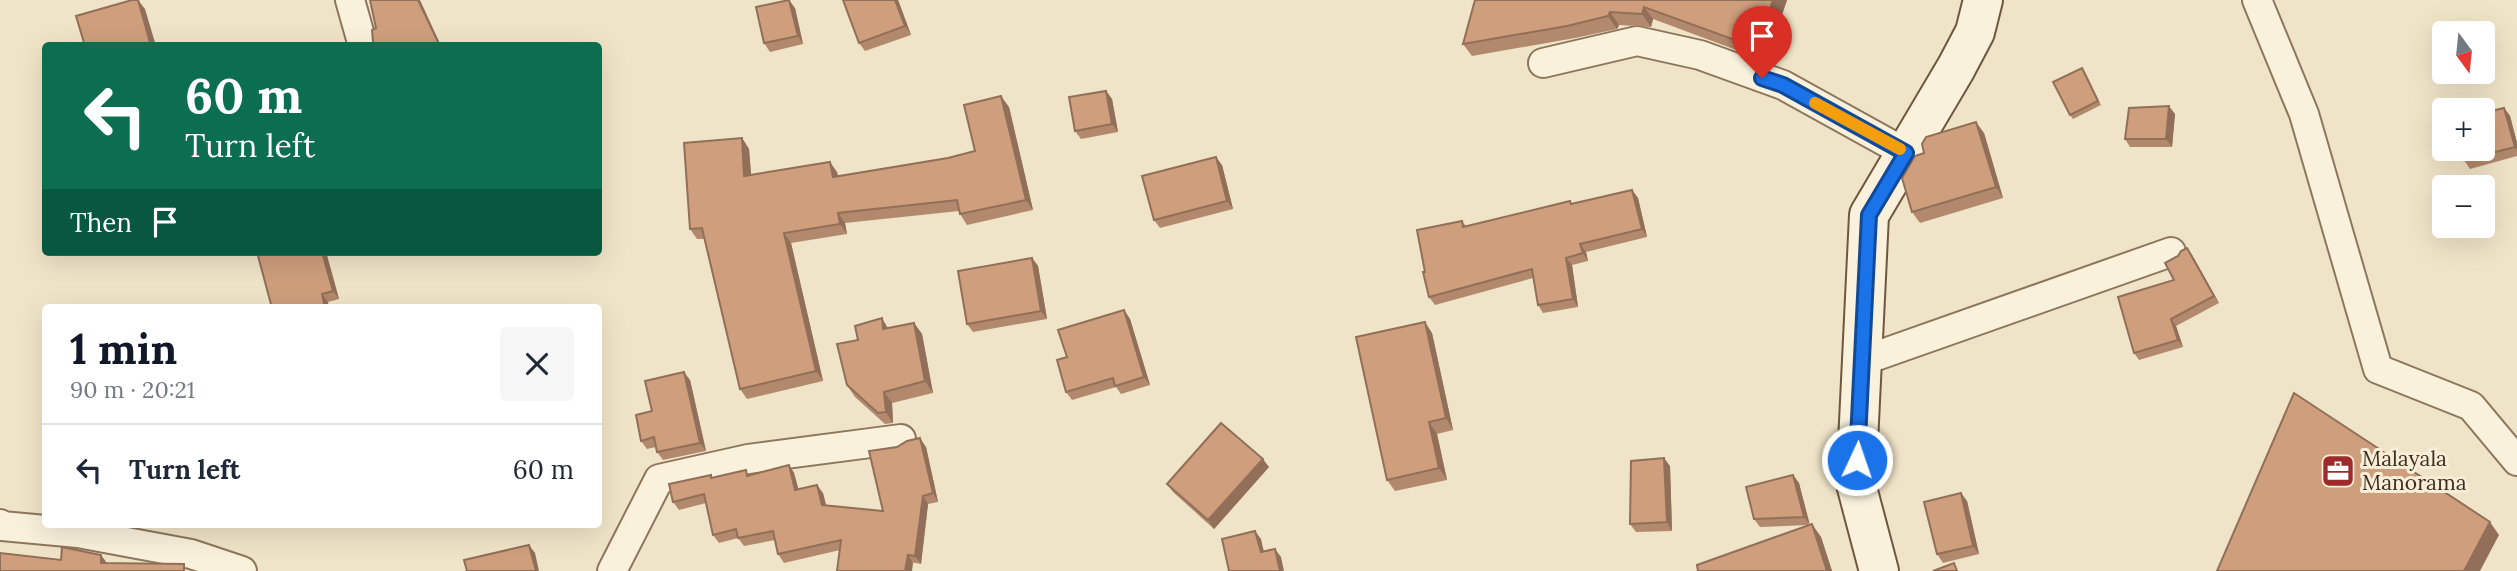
<!DOCTYPE html>
<html lang="en">
<head>
<meta charset="utf-8">
<style>
	:root { --surface:#fff; --page:#f6f6f7; --text:#1f2937; --muted:#747a83; --line:#e0e1e3; --accent:#111827 }
	body { margin:0; font-family:Lora,serif; background:var(--page); color:var(--text); height:100vh; display:flex; flex-direction:column; font-size:26px; white-space:nowrap }
	* { box-sizing:border-box; margin:0 }
	p { font-size:23px; color:var(--muted) }
	.icon { flex:none; width:38px; height:38px; fill:none; stroke:currentColor; stroke-width:2; stroke-linecap:round; stroke-linejoin:round }
	.map { position:relative; flex:1; overflow:hidden }
	.panel { position:absolute; left:42px; top:304px; width:560px; height:224px; display:flex; flex-direction:column; background:var(--surface); border-radius:7px; box-shadow:0 7px 28px #0002 }
	.panel>* { flex:none }
	.hud { position:absolute; left:42px; top:42px; width:560px; height:214px; border-radius:7px; box-shadow:0 7px 28px #0002; background:#0b6e4f; color:#fff; overflow:hidden }
	.needle { width:46px; rotate:165deg }
	.fabs { position:absolute; left:2432px; top:21px; display:grid; gap:14px }
	.fabs a { display:grid; place-items:center; width:63px; height:63px; border-radius:7px; background:var(--surface); box-shadow:0 7px 28px #0002; font-size:35px }
	.pin { position:absolute; display:grid; place-items:center; width:60px; height:60px; color:#fff; margin:-72px -30px; border-radius:50% 50% 50% 0; rotate:-45deg; box-shadow:0 0 7px #0007 }
	.pin .icon { rotate:45deg }
	.me { position:absolute; width:77px; margin:-38px; rotate:3deg; stroke-linejoin:round; filter:drop-shadow(0 0 5px #0008) }
	.turn { display:flex; align-items:center; gap:24px; height:147px; padding:0 28px; font-size:32px }
	.turn .icon { width:91px; height:91px; stroke-width:2.5 }
	.turn b { display:block; font-size:49px; line-height:60px }
	.then { display:flex; align-items:center; height:66px; padding:0 28px; background:#0003; gap:14px; font-size:26px }
	.round { display:grid; place-items:center; flex:none; width:74px; height:74px; border-radius:7px; background:var(--page) }
	.head { display:flex; align-items:center; justify-content:space-between; height:119px; padding:0 28px }
	h1 { font-size:42px; font-weight:700; line-height:52px; color:var(--accent) }
	ul { padding:0; list-style:none }
	li { display:flex; align-items:center; gap:21px; height:91px; padding:0 28px; border-top:2px solid var(--line) }
	li div { flex:1 }
	li b { display:block; font-size:26px }
	li em { font-style:normal }
	.map>svg:first-child { display:block }
	.lines { fill:none; stroke-linecap:round; stroke-linejoin:round }
	.minor-casing { stroke:#8d765c; stroke-width:32 }
	.secondary-casing { stroke:#6f573f; stroke-width:42 }
	.minor { stroke:#faf1dc; stroke-width:28 }
	.secondary { stroke:#faf1dc; stroke-width:38 }
	.wall { fill:#b2896c }
	.shaded-wall { fill:#916f58 }
	.building { fill:#cf9f7d; stroke:#916f58; stroke-width:2 }
	.route-casing { stroke:#114b97; stroke-width:18 }
	.route { stroke:#1a73e8; stroke-width:12 }
	.slow { stroke:#f59e0b; stroke-width:12 }
	.labels { text-anchor:middle; stroke-width:6; stroke-linejoin:round; paint-order:stroke }
	.poi-label { font-size:21px; fill:#3d2e20; stroke:#f7eed8; text-anchor:start }
</style>
</head>
<body>
<div class="map">
<svg width="2517" height="571" viewBox="0 0 2517 571">
	<rect width="100%" height="100%" fill="#f0e4c8"/>
	<g class="lines">
		<defs>
			<g id="minor">
				<path d="M 350,0 L 363,46"/>
				<path d="M 2257,0 L 2304,114 L 2378,369 L 2471,406 L 2517,461"/>
				<path d="M 1543,63 L 1637,41 L 1700,55 L 1783,85 L 1906,153"/>
				<path d="M 1862,361 L 2171,252"/>
				<path d="M 0,524 L 2,526 L 78,533 L 191,554 L 242,571"/>
				<path d="M 612,571 L 659,479 L 748,459 L 901,439"/>
			</g>
			<path id="secondary" d="M 1879,571 L 1856,484 L 1869,215 L 1956,68 L 1975,32 L 1983,0"/>
		</defs>
		<use href="#minor" class="minor-casing"/>
		<use href="#secondary" class="secondary-casing"/>
		<use href="#minor" class="minor"/>
		<use href="#secondary" class="secondary"/>
	</g>
	<g class="wall">
		<path d="M 843,0 L 898,0 L 911,35 L 865,51 L 859,43 Z"/>
		<path d="M 1475,0 L 1787,0 L 1766,61 L 1653,19 L 1651,27 L 1619,25 L 1617,29 L 1575,38 L 1472,56 L 1463,44 Z"/>
		<path d="M 795,8 L 803,44 L 770,52 L 764,43 Z"/>
		<path d="M 2085,72 L 2101,105 L 2073,119 L 2070,115 Z"/>
		<path d="M 1106,91 L 1112,99 L 1118,132 L 1081,139 L 1075,131 Z"/>
		<path d="M 1009,107 L 1033,210 L 967,225 L 960,214 L 959,211 L 845,223 L 847,234 L 791,243 L 823,381 L 747,399 L 740,389 L 704,239 L 697,239 L 690,229 L 742,138 L 749,149 L 751,175 L 837,172 L 838,177 L 948,158 L 975,151 Z"/>
		<path d="M 2504,108 L 2510,116 L 2517,143 L 2517,156 L 2470,169 L 2464,160 Z"/>
		<path d="M 2175,114 L 2172,147 L 2130,147 L 2125,139 Z"/>
		<path d="M 1984,133 L 2003,198 L 1920,223 L 1912,212 Z"/>
		<path d="M 1222,165 L 1233,209 L 1160,228 L 1154,220 Z"/>
		<path d="M 1632,190 L 1638,198 L 1647,237 L 1586,252 L 1588,261 L 1572,265 L 1578,307 L 1543,313 L 1538,305 L 1533,278 L 1435,305 L 1429,297 L 1425,272 L 1462,221 L 1466,226 L 1572,204 Z"/>
		<path d="M 257,252 L 326,252 L 339,299 L 328,302 Z"/>
		<path d="M 2192,255 L 2219,303 L 2176,326 L 2183,347 L 2139,360 L 2134,353 L 2174,280 Z"/>
		<path d="M 1032,258 L 1038,266 L 1047,319 L 973,332 L 967,324 Z"/>
		<path d="M 1124,310 L 1130,319 L 1150,385 L 1121,394 L 1116,387 L 1072,400 L 1066,392 L 1067,357 Z"/>
		<path d="M 914,323 L 922,334 L 933,393 L 892,403 L 893,423 L 885,424 L 855,397 L 847,385 L 858,340 L 888,328 Z"/>
		<path d="M 1432,333 L 1453,430 L 1437,434 L 1447,480 L 1395,491 L 1387,480 Z"/>
		<path d="M 690,380 L 706,451 L 663,460 L 657,452 L 656,447 L 647,449 L 641,441 L 652,411 Z"/>
		<path d="M 926,447 L 938,502 L 928,504 L 921,564 L 840,550 L 784,563 L 778,554 L 775,540 L 744,546 L 738,538 L 719,543 L 713,535 L 706,503 L 679,510 L 673,502 L 713,478 L 749,475 L 789,465 L 794,473 L 798,489 L 823,493 L 826,505 L 883,511 Z"/>
		<path d="M 1670,466 L 1672,531 L 1636,532 L 1630,524 Z"/>
		<path d="M 1269,467 L 1214,529 L 1173,492 L 1167,484 Z"/>
		<path d="M 1793,475 L 1799,483 L 1809,525 L 1821,537 L 1832,571 L 1698,571 L 1808,525 L 1760,527 L 1754,519 Z"/>
		<path d="M 1967,501 L 1979,554 L 1943,563 L 1937,554 Z"/>
	</g>
	<g class="shaded-wall">
		<path d="M 138,0 L 145,9 L 156,46 L 151,46 Z"/>
		<path d="M 418,0 L 420,0 L 441,46 L 440,46 Z"/>
		<path d="M 789,0 L 795,8 L 803,44 L 798,36 Z"/>
		<path d="M 895,0 L 898,0 L 911,35 L 905,26 Z"/>
		<path d="M 1773,0 L 1787,0 L 1766,61 L 1757,48 Z"/>
		<path d="M 1644,7 L 1653,19 L 1651,27 L 1642,14 Z"/>
		<path d="M 1610,12 L 1619,25 L 1617,29 L 1608,16 Z"/>
		<path d="M 1106,91 L 1112,99 L 1118,132 L 1112,124 Z"/>
		<path d="M 1001,96 L 1009,107 L 1033,210 L 1026,200 Z"/>
		<path d="M 2169,106 L 2175,114 L 2172,147 L 2166,139 Z"/>
		<path d="M 2504,108 L 2510,116 L 2517,143 L 2517,151 L 2515,147 Z"/>
		<path d="M 1976,122 L 1984,133 L 2003,198 L 1996,187 Z"/>
		<path d="M 742,138 L 749,149 L 752,186 L 744,176 Z"/>
		<path d="M 1216,157 L 1222,165 L 1233,209 L 1227,201 Z"/>
		<path d="M 830,162 L 837,172 L 840,188 L 833,177 Z"/>
		<path d="M 1632,190 L 1638,198 L 1647,237 L 1642,229 Z"/>
		<path d="M 838,213 L 845,223 L 847,234 L 840,224 Z"/>
		<path d="M 784,233 L 791,243 L 823,381 L 816,371 Z"/>
		<path d="M 1580,244 L 1586,252 L 1588,261 L 1583,253 Z"/>
		<path d="M 2187,248 L 2192,255 L 2219,303 L 2214,296 Z"/>
		<path d="M 322,252 L 326,252 L 339,299 L 333,291 Z"/>
		<path d="M 1032,258 L 1038,266 L 1047,319 L 1041,311 Z"/>
		<path d="M 1566,258 L 1572,265 L 1578,307 L 1573,299 Z"/>
		<path d="M 322,294 L 328,302 L 329,308 L 325,308 Z"/>
		<path d="M 1124,310 L 1130,319 L 1150,385 L 1144,377 Z"/>
		<path d="M 882,318 L 889,330 L 883,329 Z"/>
		<path d="M 2171,319 L 2176,326 L 2183,347 L 2178,340 Z"/>
		<path d="M 1425,322 L 1432,333 L 1453,430 L 1446,418 Z"/>
		<path d="M 914,323 L 922,334 L 933,393 L 925,381 Z"/>
		<path d="M 684,372 L 690,380 L 706,451 L 700,443 Z"/>
		<path d="M 884,392 L 892,403 L 893,423 L 886,412 Z"/>
		<path d="M 1429,422 L 1437,434 L 1447,480 L 1439,468 Z"/>
		<path d="M 920,438 L 926,447 L 938,502 L 933,493 Z"/>
		<path d="M 1664,458 L 1670,466 L 1672,531 L 1667,522 Z"/>
		<path d="M 1263,459 L 1269,467 L 1214,529 L 1208,520 Z"/>
		<path d="M 789,465 L 794,473 L 801,498 L 795,490 Z"/>
		<path d="M 1793,475 L 1799,483 L 1810,525 L 1804,517 Z"/>
		<path d="M 817,485 L 823,493 L 828,513 L 822,505 Z"/>
		<path d="M 1961,493 L 1967,501 L 1979,554 L 1973,546 Z"/>
		<path d="M 923,496 L 928,504 L 921,564 L 915,556 Z"/>
		<path d="M 2490,522 L 2499,535 L 2480,571 L 2464,571 Z"/>
		<path d="M 1812,524 L 1821,537 L 1832,571 L 1827,571 Z"/>
		<path d="M 1255,531 L 1261,539 L 1266,561 L 1261,552 Z"/>
		<path d="M 529,545 L 535,553 L 539,571 L 536,571 Z"/>
		<path d="M 1275,549 L 1281,557 L 1284,571 L 1280,571 Z"/>
		<path d="M 101,555 L 107,563 L 101,563 Z"/>
		<path d="M 908,555 L 913,563 L 912,571 L 905,571 Z"/>
	</g>
	<g class="building">
		<path d="M 132,0 L 138,0 L 151,46 L 85,46 L 76,16 Z"/>
		<path d="M 370,0 L 418,0 L 440,46 L 370,46 L 373,42 L 372,30 L 376,28 Z"/>
		<path d="M 789,0 L 798,36 L 764,43 L 756,7 Z"/>
		<path d="M 843,0 L 895,0 L 905,26 L 859,43 Z"/>
		<path d="M 1475,0 L 1773,0 L 1757,48 L 1644,7 L 1642,14 L 1610,12 L 1608,16 L 1567,26 L 1463,44 Z"/>
		<path d="M 2082,68 L 2098,101 L 2070,115 L 2053,82 Z"/>
		<path d="M 1106,91 L 1112,124 L 1075,131 L 1069,97 Z"/>
		<path d="M 1001,96 L 1026,200 L 960,214 L 957,200 L 838,213 L 840,224 L 784,233 L 816,371 L 740,389 L 702,228 L 690,229 L 684,143 L 742,138 L 744,176 L 830,162 L 833,177 L 948,158 L 975,151 L 964,105 Z"/>
		<path d="M 2169,106 L 2166,139 L 2125,139 L 2129,108 Z"/>
		<path d="M 2504,108 L 2515,147 L 2464,160 L 2461,149 L 2483,149 L 2483,113 Z"/>
		<path d="M 1976,122 L 1996,187 L 1912,212 L 1902,178 L 1915,156 L 1924,153 L 1922,144 L 1926,137 Z"/>
		<path d="M 1216,157 L 1227,201 L 1154,220 L 1142,176 Z"/>
		<path d="M 1632,190 L 1642,229 L 1580,244 L 1583,253 L 1566,258 L 1573,299 L 1538,305 L 1532,269 L 1429,297 L 1423,272 L 1425,272 L 1417,230 L 1462,221 L 1463,227 L 1570,201 L 1571,204 Z"/>
		<path d="M 2187,248 L 2214,296 L 2171,319 L 2178,340 L 2134,353 L 2118,297 L 2174,280 L 2165,263 L 2178,256 L 2181,251 Z"/>
		<path d="M 257,252 L 322,252 L 333,291 L 322,294 L 325,308 L 272,308 Z"/>
		<path d="M 1032,258 L 1041,311 L 967,324 L 958,271 Z"/>
		<path d="M 1124,310 L 1144,377 L 1115,386 L 1113,378 L 1066,392 L 1057,360 L 1067,357 L 1058,330 Z"/>
		<path d="M 882,318 L 883,329 L 914,323 L 925,381 L 884,392 L 886,412 L 878,413 L 847,385 L 837,344 L 858,340 L 855,326 Z"/>
		<path d="M 1425,322 L 1446,418 L 1429,422 L 1439,468 L 1387,480 L 1356,337 Z"/>
		<path d="M 684,372 L 700,443 L 657,452 L 654,437 L 641,441 L 636,415 L 652,411 L 645,381 Z"/>
		<path d="M 2294,393 L 2490,522 L 2464,571 L 2217,571 Z"/>
		<path d="M 1221,423 L 1263,459 L 1208,520 L 1167,484 Z"/>
		<path d="M 920,438 L 933,493 L 923,496 L 915,556 L 908,555 L 905,571 L 837,571 L 841,540 L 778,554 L 773,531 L 738,538 L 736,529 L 713,535 L 704,494 L 673,502 L 669,484 L 711,475 L 711,478 L 746,470 L 747,476 L 789,465 L 795,490 L 817,485 L 822,505 L 883,511 L 869,451 L 897,447 L 907,441 Z"/>
		<path d="M 1664,458 L 1667,522 L 1630,524 L 1631,461 Z"/>
		<path d="M 1793,475 L 1804,517 L 1754,519 L 1746,487 Z"/>
		<path d="M 1961,493 L 1973,546 L 1937,554 L 1924,502 Z"/>
		<path d="M 1812,524 L 1827,571 L 1698,571 L 1697,565 Z"/>
		<path d="M 1255,531 L 1261,552 L 1275,549 L 1280,571 L 1229,571 L 1222,539 Z"/>
		<path d="M 529,545 L 536,571 L 467,571 L 464,560 Z"/>
		<path d="M 62,547 L 101,555 L 101,563 L 184,564 L 184,571 L 0,571 L 0,553 L 61,560 Z"/>
		<path d="M 1954,563 L 1957,571 L 1933,571 Z"/>
	</g>
	<g class="lines">
		<defs>
			<path id="route" d="M 1762,78 L 1783,85 L 1906,153 L 1869,215 L 1857,460"/>
		</defs>
		<use href="#route" class="route-casing"/>
		<use href="#route" class="route"/>
		<path class="slow" d="M 1815,103 L 1900,149"/>
	</g>
	<defs>
		<symbol id="office-square" viewBox="-11 -11 22 22"><rect x="-9" y="-9" width="18" height="18" rx="4" fill="#9e2a2b" stroke="#f7eed8"/><path d="M-6-3h4V-5.5h4V-3h4V5H-6ZM-1-4.5V-3h2v-1.5ZM-6 0V1H6V0Z" fill="#fff"/></symbol>
	</defs>
	<g fill-rule="evenodd">
		<use href="#office-square" x="2319" y="452" width="38" height="38"/>
	</g>
	<g class="labels">
		<g class="poi-label">
			<text x="2362" y="466">Malayala<tspan x="2362" dy="24">Manorama</tspan></text>
		</g>
	</g>
</svg>
<div class="fabs">
<a><svg class="needle" viewBox="-14 -14 28 28"><path d="M0-13l5 13h-10z" fill="#e53935"/><path d="M0 13l5-13h-10z" fill="#747a83"/></svg></a>
<a>+</a>
<a>−</a>
</div>
<div class="pin" style="left:1762px;top:78px;background:#d93025"><svg class="icon" aria-label="arrive" viewBox="0 0 24 24"><path d="M6 21V4h12l-3 4 3 4H6"/></svg></div>
<svg class="me" style="left:1857px;top:460px" viewBox="-20 -20 40 40"><circle r="17" fill="#1a73e8" stroke="#fff" stroke-width="3"/><path d="M0-11L8 9 0 5-8 9z" fill="#fff"/></svg>
<div class="hud">
<div class="turn"><svg class="icon" aria-label="left" viewBox="0 0 24 24"><path d="M17 20v-9H6M10 6l-5 5 5 5"/></svg><div><b>60 m</b>Turn left</div></div>
<div class="then">Then<svg class="icon" aria-label="arrive" viewBox="0 0 24 24"><path d="M6 21V4h12l-3 4 3 4H6"/></svg></div>
</div>
<section class="panel">
<div class="head"><div><h1>1 min</h1><p>90 m · 20:21</p></div><a class="round"><svg class="icon" aria-label="close" viewBox="0 0 24 24"><path d="M6 6l12 12M18 6L6 18"/></svg></a></div>
<ul>
<li><svg class="icon" aria-label="left" viewBox="0 0 24 24"><path d="M17 20v-9H6M10 6l-5 5 5 5"/></svg><div><b>Turn left</b></div><em>60 m</em></li>
</ul>
</section>
</div>
</body>
</html>
